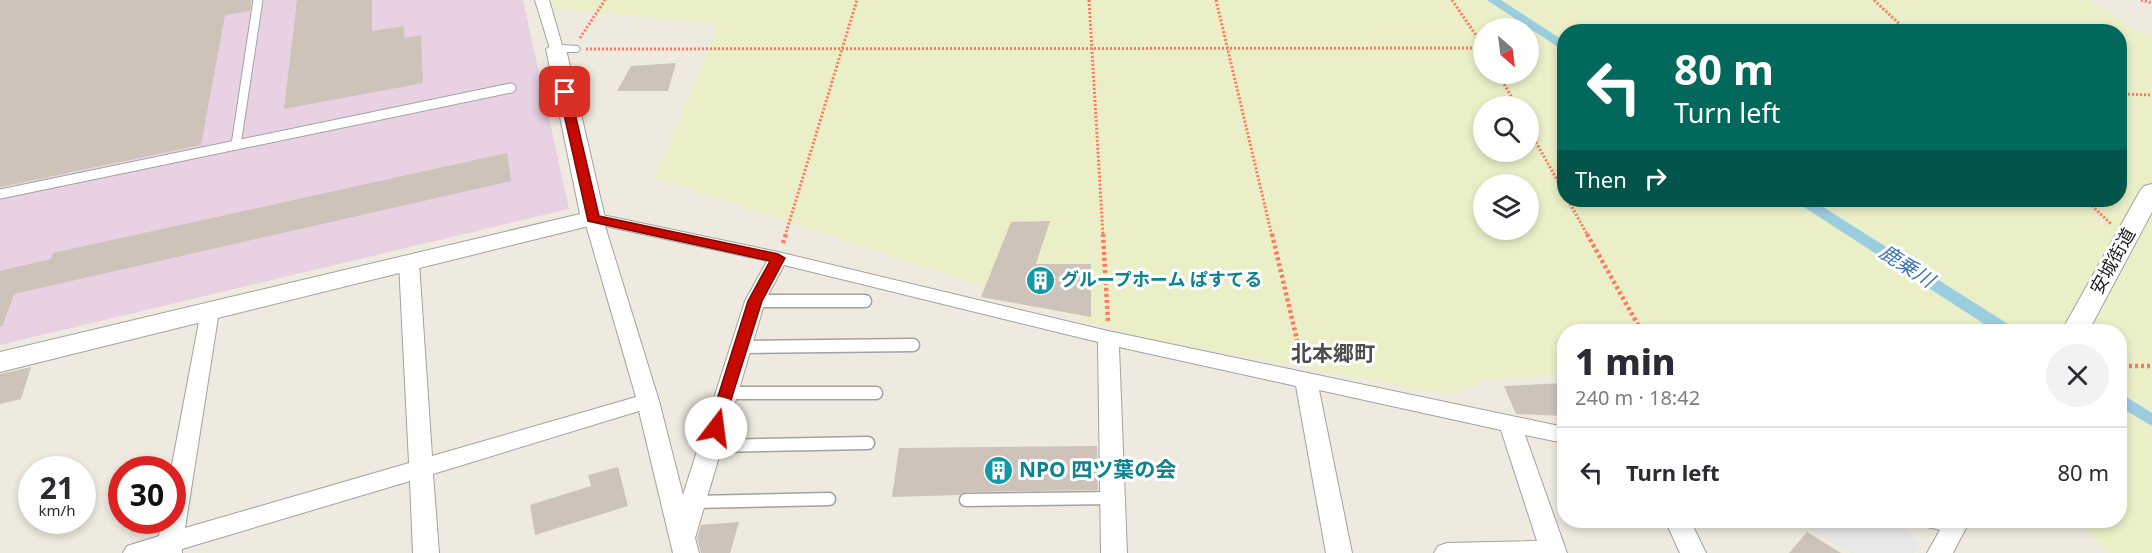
<!DOCTYPE html>
<html lang="en">
<head>
<meta charset="utf-8">
<style>
	:root { --surface:#fff; --page:#f2f2f3; --text:#2b2b33; --muted:#7c7c81; --line:#e1e1e2 }
	body { margin:0; font-family:"Noto Sans","Noto Sans JP",sans-serif; background:var(--page); color:var(--text); height:100vh; display:flex; flex-direction:column; font-size:22px; white-space:nowrap }
	* { box-sizing:border-box; margin:0 }
	p { font-size:20px; color:var(--muted) }
	.icon { flex:none; width:33px; height:33px; fill:none; stroke:currentColor; stroke-width:2; stroke-linecap:round; stroke-linejoin:round }
	.map { position:relative; flex:1; overflow:hidden }
	.drawer { position:absolute; left:1557px; top:324px; width:570px; height:204px; display:flex; flex-direction:column; background:var(--surface); border-radius:24px; box-shadow:0 3px 9px #0003 }
	.drawer>* { flex:none }
	.hud { position:absolute; left:1557px; top:24px; width:570px; height:183px; border-radius:24px; box-shadow:0 3px 9px #0003; background:#00695c; color:#fff; overflow:hidden }
	.needle { width:39px; rotate:152deg }
	.tools { position:absolute; left:1473px; top:18px; display:grid; gap:12px }
	.tools a { display:grid; place-items:center; width:66px; height:66px; border-radius:50%; background:var(--surface); box-shadow:0 3px 9px #0003; font-size:30px }
	.speed { position:absolute; left:18px; top:456px; display:flex; gap:12px; font-size:30px; font-weight:700; text-align:center }
	.speed>* { display:grid; place-content:center; width:78px; height:78px; border-radius:50%; background:var(--surface); box-shadow:0 3px 9px #0003; line-height:1 }
	.speed small { font-size:15px; font-weight:400 }
	.speed .limit { border:9px solid #d22; background:#fff; color:#111 }
	.pin { position:absolute; display:grid; place-items:center; width:51px; height:51px; color:#fff; margin:-26px; border-radius:12px; box-shadow:0 3px 9px #0006 }
	.me { position:absolute; width:66px; margin:-33px; rotate:15deg; stroke-linejoin:round; filter:drop-shadow(0 0 4px #0008) }
	.turn { display:flex; align-items:center; gap:21px; height:126px; padding:0 18px; font-size:27px }
	.turn .icon { width:78px; height:78px; stroke-width:2.5 }
	.turn b { display:block; font-size:42px; line-height:51px }
	.then { display:flex; align-items:center; height:57px; padding:0 18px; background:#0003; gap:12px; font-size:22px }
	.round { display:grid; place-items:center; flex:none; width:63px; height:63px; border-radius:32px; background:var(--page) }
	.summary { display:flex; align-items:center; justify-content:space-between; height:102px; padding:0 18px }
	h1 { font-size:36px; font-weight:800; line-height:45px }
	ul { padding:0; list-style:none }
	li { display:flex; align-items:center; gap:18px; height:90px; padding:0 18px; border-top:2px solid var(--line) }
	li div { flex:1 }
	li b { display:block; font-size:22px }
	li em { font-style:normal }
	.map>svg:first-child { display:block }
	.industrial { fill:#e8d1e2 }
	.farmland { fill:#ebefc8; fill-rule:evenodd }
	.parking { fill:#e7e7e7 }
	.water { fill:#9bcde1 }
	.building { fill:#cec3b8 }
	.lines { fill:none; stroke-linecap:round; stroke-linejoin:round }
	.service-far1-casing { stroke:#a2a2a2; stroke-width:11 }
	.service-casing { stroke:#a2a2a2; stroke-width:15 }
	.minor-casing { stroke:#a2a2a2; stroke-width:2 }
	.tertiary-casing { stroke:#a2a2a2; stroke-width:2 }
	.path-far1 { stroke:#ff785f; stroke-width:3; stroke-dasharray:2 2; stroke-linecap:butt }
	.path { stroke:#ff785f; stroke-width:4.5; stroke-dasharray:3 3; stroke-linecap:butt }
	.service-far1 { stroke:#fff; stroke-width:9 }
	.service { stroke:#fff; stroke-width:12 }
	.minor { fill:#fff; fill-rule:evenodd }
	.tertiary { fill:#fff; fill-rule:evenodd }
	.route { fill:#c60a00; stroke:#810600; stroke-width:1.5 }
	.labels { text-anchor:middle; stroke-width:6; stroke-linejoin:round; paint-order:stroke }
	.street-label { font-size:18px; fill:#1b1b1b; stroke:#fff }
	.culture-label { font-size:18px; font-weight:bold; fill:#0d838f; stroke:#fff; text-anchor:start }
	.water-label { font-size:20px; font-style:italic; fill:#4074b3; stroke:#fff }
	.quarter-label { font-size:21px; font-weight:bold; fill:#4e4e4e; stroke:#fff }
	.near-culture-label { font-size:21px; font-weight:bold; fill:#0d838f; stroke:#fff; text-anchor:start }
</style>
</head>
<body>
<div class="map">
<svg width="2152" height="553" viewBox="0 0 2152 553">
	<rect width="100%" height="100%" fill="#eeeadf"/>
	<path class="industrial" d="M 0,0 L 523,0 L 569,209 L 0,345 Z"/>
	<path class="farmland" d="M 551,0 L 2090,0 L 2138,32 L 2152,34 L 2152,553 L 2106,553 L 2081,521 L 2120,520 L 2120,332 L 1564,332 L 1564,375 L 1486,380 L 1452,395 L 1130,335 L 655,178 L 719,25 L 553,8 ZM 1484,28 L 1528,28 L 1528,74 L 1484,74 ZM 1564,32 L 2120,32 L 2120,200 L 1564,200 ZM 1484,106 L 1528,106 L 1528,152 L 1484,152 ZM 1484,184 L 1528,184 L 1528,230 L 1484,230 Z"/>
	<path class="parking" d="M 1749,521 L 1899,521 L 1920,544 L 1914,553 L 1851,553 L 1809,528 L 1752,526 Z"/>
	<g class="water">
		<path d="M 1487,0 L 1501,0 L 1564,41 L 1564,51 Z"/>
		<path d="M 1793,200 L 1812,200 L 2019,331 L 1995,331 Z"/>
		<path d="M 2120,393 L 2152,413 L 2152,426 L 2120,407 Z"/>
	</g>
	<g class="building">
		<path d="M 0,0 L 251,0 L 250,11 L 225,15 L 201,145 L 0,187 Z"/>
		<path d="M 297,0 L 372,0 L 372,31 L 404,26 L 404,38 L 421,35 L 423,83 L 284,109 Z"/>
		<path d="M 676,63 L 668,91 L 617,91 L 631,66 Z"/>
		<path d="M 507,153 L 511,181 L 14,294 L 2,327 L 0,326 L 0,271 L 51,259 L 53,253 Z"/>
		<path d="M 1050,221 L 1036,264 L 1091,264 L 1091,317 L 981,297 L 1011,222 Z"/>
		<path d="M 31,367 L 21,399 L 0,404 L 0,374 Z"/>
		<path d="M 1564,383 L 1564,416 L 1516,414 L 1504,386 Z"/>
		<path d="M 1097,446 L 1098,490 L 966,492 L 960,495 L 892,497 L 899,448 Z"/>
		<path d="M 618,467 L 628,506 L 535,535 L 530,505 L 591,486 L 588,475 Z"/>
		<path d="M 739,522 L 730,553 L 701,553 L 697,538 L 701,525 Z"/>
		<path d="M 1807,532 L 1841,553 L 1789,553 Z"/>
	</g>
	<g class="lines">
		<defs>
			<g id="service-far1">
				<path d="M 236,145 L 258,0"/>
				<path d="M 0,194 L 511,88"/>
			</g>
			<g id="service">
				<path d="M 755,301 L 865,301"/>
				<path d="M 740,347 L 913,345"/>
				<path d="M 726,393 L 876,393"/>
				<path d="M 711,446 L 868,443"/>
				<path d="M 966,500 L 1112,498"/>
				<path d="M 695,502 L 829,499"/>
			</g>
			<g id="minor">
				<path d="M 535,0 L 549,0 L 562,45 L 578,46 L 580,49 L 578,52 L 551,52 Z"/>
				<path d="M 593,213 L 778,252 L 1108,331 L 1564,427 L 1564,443 L 1525,435 L 1567,553 L 1434,553 L 1438,546 L 1447,543 L 1537,541 L 1501,430 L 1319,390 L 1352,553 L 1326,553 L 1296,386 L 1119,347 L 1127,553 L 1101,553 L 1098,342 L 784,265 L 765,301 L 695,538 L 699,553 L 673,553 L 639,411 L 433,474 L 439,553 L 413,553 L 410,481 L 182,549 L 182,553 L 123,553 L 127,546 L 159,536 L 162,520 L 172,520 L 171,470 L 202,306 L 216,306 L 219,311 L 185,528 L 409,463 L 399,263 L 402,259 L 409,257 L 419,263 L 432,456 L 636,397 L 584,218 ZM 605,226 L 767,261 L 745,301 L 683,495 L 659,401 Z"/>
				<path d="M 1665,520 L 1690,520 L 1706,553 L 1680,553 Z"/>
				<path d="M 1925,520 L 1970,520 L 1953,553 L 1927,553 L 1940,530 L 1928,527 Z"/>
			</g>
			<g id="tertiary">
				<path d="M 556,43 L 566,49 L 605,218 L 601,223 L 0,372 L 0,352 L 580,214 L 546,49 Z"/>
				<path d="M 2152,184 L 2152,212 L 2088,332 L 2061,332 L 2140,191 L 2144,186 Z"/>
			</g>
		</defs>
		<use href="#service-far1" class="service-far1-casing"/>
		<use href="#service" class="service-casing"/>
		<use href="#minor" class="minor-casing"/>
		<use href="#tertiary" class="tertiary-casing"/>
		<g class="path-far1">
			<path d="M 1089,0 L 1103,236"/>
			<path d="M 1216,0 L 1272,236"/>
			<path d="M 1452,0 L 1484,47"/>
			<path d="M 1874,0 L 1908,32"/>
			<path d="M 2141,0 L 2152,3"/>
			<path d="M 580,38 L 605,0"/>
			<path d="M 1528,48 L 1539,47"/>
			<path d="M 586,49 L 1484,48"/>
			<path d="M 1498,74 L 1517,106"/>
			<path d="M 2120,94 L 2152,95"/>
			<path d="M 1528,128 L 1564,192"/>
			<path d="M 1568,200 L 1588,236"/>
			<path d="M 2086,200 L 2111,224"/>
			<path d="M 785,236 L 857,0"/>
		</g>
		<g class="path">
			<path d="M 1103,234 L 1108,322"/>
			<path d="M 1272,234 L 1302,361"/>
			<path d="M 1587,234 L 1642,332"/>
			<path d="M 783,243 L 786,234"/>
			<path d="M 2129,366 L 2152,366"/>
		</g>
		<use href="#service-far1" class="service-far1"/>
		<use href="#service" class="service"/>
		<use href="#minor" class="minor"/>
		<use href="#tertiary" class="tertiary"/>
	</g>
	<path class="route" d="M 565,88 L 570,92 L 599,216 L 778,254 L 785,258 L 762,301 L 721,432 L 716,434 L 708,428 L 748,301 L 770,261 L 588,221 L 559,92 Z"/>
	<defs>
		<symbol id="building-disc" viewBox="-11 -11 22 22"><circle r="9.5" fill="#0f9aa8" stroke="#fff"/><path d="M-4-6H4V6H1V3H-1V6H-4ZM-2.5-4.3h1.7v1.8h-1.7ZM.8-4.3h1.7v1.8H.8ZM-2.5-1h1.7V.8h-1.7ZM.8-1h1.7V.8H.8Z" fill="#fff"/></symbol>
	</defs>
	<g fill-rule="evenodd">
		<use href="#building-disc" x="1024" y="264" width="33" height="33"/>
		<use href="#building-disc" x="982" y="454" width="33" height="33"/>
	</g>
	<g class="labels">
		<g class="street-label">
			<text transform="translate(2113 261) rotate(-61)" y="6">安城街道</text>
		</g>
		<g class="culture-label">
			<text x="1061" y="286">グループホーム ぱすてる</text>
		</g>
		<g class="water-label">
			<text transform="translate(1907 266) rotate(33)" y="7">鹿乗川</text>
		</g>
		<g class="quarter-label">
			<text x="1333" y="361">北本郷町</text>
		</g>
		<g class="near-culture-label">
			<text x="1019" y="477">NPO 四ツ葉の会</text>
		</g>
	</g>
</svg>
<div class="tools">
<a><svg class="needle" viewBox="-14 -14 28 28"><path d="M0-13l5 13h-10z" fill="#e53935"/><path d="M0 13l5-13h-10z" fill="#7c7c81"/></svg></a>
<a><svg class="icon" aria-label="search" viewBox="0 0 24 24"><circle cx="10" cy="10" r="6"/><path d="M15 15l6 6"/></svg></a>
<a><svg class="icon" aria-label="layers" viewBox="0 0 24 24"><path d="M12 4l9 5-9 5-9-5zM3 14l9 5 9-5"/></svg></a>
</div>
<div class="speed"><div>21<small>km/h</small></div><div class="limit">30</div></div>
<div class="pin" style="left:565px;top:92px;background:#d93025"><svg class="icon" aria-label="arrive" viewBox="0 0 24 24"><path d="M6 21V4h12l-3 4 3 4H6"/></svg></div>
<svg class="me" style="left:716px;top:428px" viewBox="-20 -20 40 40"><circle r="19" fill="#fff"/><path d="M0-13L10 11 0 6-10 11z" fill="#c60a00"/></svg>
<div class="hud">
<div class="turn"><svg class="icon" aria-label="left" viewBox="0 0 24 24"><path d="M17 20v-9H6M10 6l-5 5 5 5"/></svg><div><b>80 m</b>Turn left</div></div>
<div class="then">Then<svg class="icon" aria-label="right" viewBox="0 0 24 24"><path d="M7 20v-9h11M14 6l5 5-5 5"/></svg></div>
</div>
<section class="drawer">
<div class="summary"><div><h1>1 min</h1><p>240 m · 18:42</p></div><a class="round"><svg class="icon" aria-label="close" viewBox="0 0 24 24"><path d="M6 6l12 12M18 6L6 18"/></svg></a></div>
<ul>
<li><svg class="icon" aria-label="left" viewBox="0 0 24 24"><path d="M17 20v-9H6M10 6l-5 5 5 5"/></svg><div><b>Turn left</b></div><em>80 m</em></li>
</ul>
</section>
</div>
</body>
</html>
